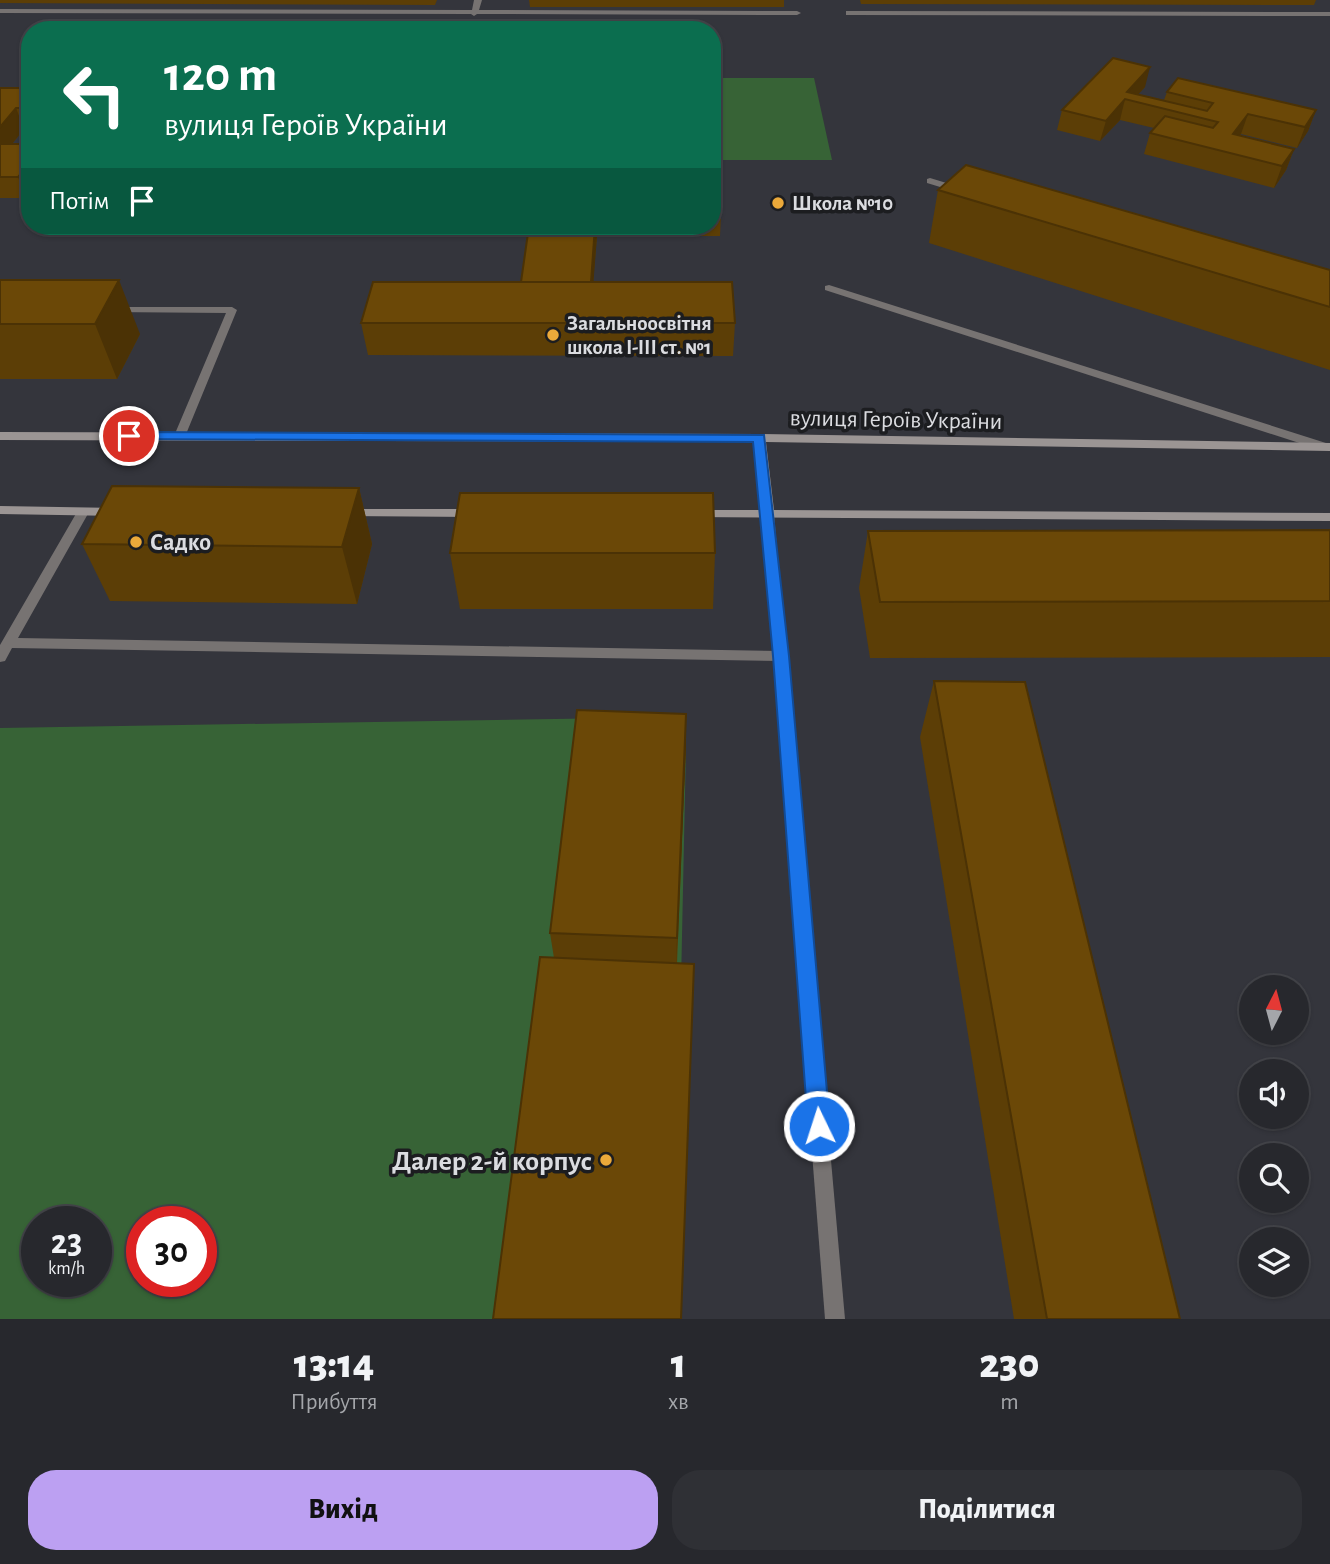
<!DOCTYPE html>
<html lang="uk">
<head>
<meta charset="utf-8">
<style>
	:root { --surface:#27282d; --page:#2f3035; --text:#f1f3f6; --muted:#a4a6aa; --line:#434449; --accent:#bca0f2 }
	body { margin:0; font-family:"Alegreya Sans",sans-serif; background:var(--page); color:var(--text); height:100vh; display:flex; flex-direction:column; font-size:26px; white-space:nowrap }
	* { box-sizing:border-box; margin:0 }
	p { font-size:23px; color:var(--muted) }
	.icon { flex:none; width:38px; height:38px; fill:none; stroke:currentColor; stroke-width:2; stroke-linecap:round; stroke-linejoin:round }
	.map { position:relative; height:1319px; overflow:hidden }
	.drawer { display:flex; flex-direction:column; background:var(--surface); flex:1 }
	.drawer>* { flex:none }
	.hud { position:absolute; left:21px; top:21px; width:700px; height:214px; border-radius:28px; box-shadow:0 2px 5px #0004,0 0 0 2px var(--line); background:#0b6e4f; color:#fff; overflow:hidden }
	.needle { width:46px; rotate:6deg }
	.tools { position:absolute; left:1239px; top:975px; display:grid; gap:14px }
	.tools a { display:grid; place-items:center; width:70px; height:70px; border-radius:50%; background:var(--surface); box-shadow:0 2px 5px #0004,0 0 0 2px var(--line); font-size:35px }
	.speed { position:absolute; left:21px; top:1206px; display:flex; gap:14px; font-size:35px; font-weight:700; text-align:center }
	.speed>* { display:grid; place-content:center; width:91px; height:91px; border-radius:50%; background:var(--surface); box-shadow:0 2px 5px #0004,0 0 0 2px var(--line); line-height:1 }
	.speed small { font-size:18px; font-weight:400 }
	.speed .limit { border:10px solid #d22; background:#fff; color:#111 }
	.pin { position:absolute; display:grid; place-items:center; width:60px; height:60px; color:#fff; margin:-30px; border:4px solid #fff; border-radius:50%; box-shadow:0 2px 7px #0007 }
	.me { position:absolute; width:77px; margin:-38px; rotate:356deg; stroke-linejoin:round; filter:drop-shadow(0 0 5px #0008) }
	.turn { display:flex; align-items:center; gap:24px; height:147px; padding:0 28px; font-size:32px }
	.turn .icon { width:91px; height:91px; stroke-width:2.5 }
	.turn b { display:block; font-size:49px; line-height:60px }
	.then { display:flex; align-items:center; height:66px; padding:0 28px; background:#0003; gap:14px; font-size:26px }
	.eta { display:flex; justify-content:space-evenly; align-items:center; height:119px; text-align:center }
	.eta b { font-size:42px; font-weight:800; line-height:49px }
	.button { display:flex; gap:14px; margin-top:auto; padding:14px 28px }
	.button a { flex:1; height:80px; border-radius:28px; background:var(--accent); color:#111; font-size:28px; font-weight:800; line-height:80px; text-align:center }
	.button a+a { background:var(--page); color:var(--text) }
	.map>svg:first-child { display:block }
	.green { fill:#376336; fill-rule:evenodd }
	.lines { fill:none; stroke-linecap:round; stroke-linejoin:round }
	.lane { fill:#777372; fill-rule:evenodd }
	.street { fill:#777372; fill-rule:evenodd }
	.secondary { fill:#9b9594; fill-rule:evenodd }
	.wall { fill:#5c3e06 }
	.shaded-wall { fill:#4b3205 }
	.building { fill:#6b4807; stroke:#4b3205; stroke-width:2 }
	.route { fill:#1a73e8; stroke:#114b97; stroke-width:2 }
	.poi-dot { fill:#eba93a; stroke:#1c1d20; stroke-width:2.5 }
	.labels { text-anchor:middle; stroke-width:7; stroke-linejoin:round; paint-order:stroke }
	.far-poi-label { font-size:21px; font-weight:bold; fill:#dbdce0; stroke:#1c1d20; text-anchor:start }
	.street-label { font-size:24px; fill:#dbdce0; stroke:#1c1d20 }
	.poi-label { font-size:24px; font-weight:bold; fill:#dbdce0; stroke:#1c1d20; text-anchor:start }
	.near-poi-label { font-size:28px; font-weight:bold; fill:#dbdce0; stroke:#1c1d20; text-anchor:end }
</style>
</head>
<body>
<div class="map">
<svg width="1330" height="1319" viewBox="0 0 1330 1319">
	<rect width="100%" height="100%" fill="#34353c"/>
	<g class="green">
		<path d="M 712,78 L 814,78 L 832,160 L 712,160 Z"/>
		<path d="M 680,717 L 686,746 L 674,1319 L 0,1319 L 0,728 ZM 37,1222 L 96,1222 L 96,1281 L 37,1281 ZM 142,1222 L 201,1222 L 201,1281 L 142,1281 Z"/>
	</g>
	<g class="lines">
		<g class="lane">
			<path d="M 474,0 L 482,0 L 479,10 L 797,11 L 801,13 L 797,15 L 477,14 L 474,16 L 471,14 L 0,13 L 0,9 L 472,10 Z"/>
			<path d="M 846,11 L 1330,12 L 1330,16 L 849,15 L 846,15 Z"/>
			<path d="M 930,178 L 963,188 L 965,190 L 960,193 L 927,183 L 927,179 Z"/>
			<path d="M 829,285 L 1329,444 L 1330,448 L 1321,450 L 825,290 L 825,286 Z"/>
			<path d="M 113,307 L 232,307 L 237,310 L 184,439 L 176,439 L 174,436 L 226,313 L 109,312 L 109,308 Z"/>
			<path d="M 83,508 L 89,512 L 18,638 L 781,651 L 788,656 L 781,661 L 12,648 L 5,661 L 0,662 L 0,645 L 77,512 Z"/>
		</g>
		<path class="street" d="M 768,510 L 774,514 L 845,1319 L 825,1319 L 762,514 Z"/>
		<g class="secondary">
			<path d="M 0,432 L 760,434 L 1330,443 L 1330,451 L 766,442 L 774,510 L 1330,513 L 1330,521 L 690,517 L 688,514 L 694,510 L 761,510 L 755,442 L 0,440 Z"/>
			<path d="M 0,506 L 118,508 L 124,512 L 118,516 L 0,514 Z"/>
			<path d="M 348,509 L 475,509 L 481,513 L 475,517 L 344,516 L 342,513 L 344,510 Z"/>
		</g>
	</g>
	<g class="wall">
		<path d="M 0,0 L 437,0 L 435,5 L 0,3 Z"/>
		<path d="M 529,0 L 784,0 L 784,7 L 530,7 Z"/>
		<path d="M 860,0 L 1316,0 L 1314,5 L 861,4 Z"/>
		<path d="M 1145,87 L 1138,94 L 1164,100 L 1167,92 L 1316,110 L 1308,131 L 1297,148 L 1241,134 L 1240,136 L 1294,149 L 1286,170 L 1274,188 L 1144,154 L 1150,133 L 1154,128 L 1120,120 L 1100,141 L 1057,130 L 1062,110 Z"/>
		<path d="M 0,88 L 30,88 L 30,129 L 24,129 L 12,144 L 26,198 L 0,198 Z"/>
		<path d="M 712,184 L 721,214 L 720,236 L 597,236 L 593,282 L 735,323 L 733,356 L 368,355 L 361,323 L 521,282 L 528,235 L 405,235 L 404,226 L 712,226 Z"/>
		<path d="M 938,190 L 1330,270 L 1330,370 L 929,243 Z"/>
		<path d="M 0,280 L 140,334 L 117,379 L 0,379 Z"/>
		<path d="M 359,488 L 372,544 L 357,604 L 110,601 L 82,544 Z"/>
		<path d="M 1330,530 L 1330,657 L 870,658 L 859,588 L 868,531 Z"/>
		<path d="M 450,553 L 715,553 L 713,609 L 460,609 Z"/>
		<path d="M 934,681 L 1180,1319 L 1014,1319 L 920,737 Z"/>
		<path d="M 686,746 L 677,963 L 554,958 L 550,933 Z"/>
	</g>
	<g class="shaded-wall">
		<path d="M 1150,67 L 1145,87 L 1132,101 L 1127,92 Z"/>
		<path d="M 1125,99 L 1120,120 L 1100,141 L 1106,121 Z"/>
		<path d="M 16,108 L 24,129 L 0,159 L 0,127 Z"/>
		<path d="M 1316,110 L 1308,131 L 1297,148 L 1305,127 Z"/>
		<path d="M 1248,114 L 1241,134 L 1227,153 L 1233,134 Z"/>
		<path d="M 1294,149 L 1286,170 L 1274,188 L 1282,166 Z"/>
		<path d="M 30,162 L 30,194 L 26,198 L 18,177 Z"/>
		<path d="M 595,226 L 597,226 L 597,236 L 591,314 L 590,292 Z"/>
		<path d="M 119,280 L 140,334 L 117,379 L 95,324 Z"/>
		<path d="M 359,488 L 372,544 L 357,604 L 342,547 Z"/>
		<path d="M 686,714 L 686,746 L 676,968 L 677,938 Z"/>
	</g>
	<g class="building">
		<path d="M 1113,58 L 1150,67 L 1127,92 L 1207,111 L 1213,103 L 1167,92 L 1178,78 L 1316,110 L 1305,127 L 1248,114 L 1233,134 L 1294,149 L 1282,166 L 1150,133 L 1165,116 L 1213,128 L 1218,122 L 1125,99 L 1106,121 L 1062,110 Z"/>
		<path d="M 0,88 L 30,88 L 30,108 L 16,108 L 0,127 Z"/>
		<path d="M 0,144 L 30,144 L 30,162 L 18,177 L 0,177 Z"/>
		<path d="M 966,165 L 1330,270 L 1330,307 L 938,190 Z"/>
		<path d="M 712,184 L 719,184 L 721,214 L 712,214 Z"/>
		<path d="M 529,226 L 595,226 L 591,282 L 521,282 Z"/>
		<path d="M 0,280 L 119,280 L 95,324 L 0,324 Z"/>
		<path d="M 373,282 L 732,282 L 735,323 L 361,323 Z"/>
		<path d="M 112,486 L 359,488 L 342,547 L 82,544 Z"/>
		<path d="M 460,493 L 713,493 L 715,553 L 450,553 Z"/>
		<path d="M 1330,530 L 1330,601 L 880,602 L 868,531 Z"/>
		<path d="M 934,681 L 1025,682 L 1180,1319 L 1047,1319 Z"/>
		<path d="M 577,710 L 686,714 L 677,938 L 550,933 Z"/>
		<path d="M 540,957 L 694,964 L 681,1319 L 493,1319 Z"/>
	</g>
	<path class="route" d="M 129,432 L 764,435 L 789,656 L 830,1126 L 827,1133 L 819,1136 L 811,1133 L 808,1126 L 773,656 L 753,442 L 124,439 L 122,436 Z"/>
	<g class="poi-dot">
		<circle cx="778" cy="203" r="7"/>
		<circle cx="553" cy="335" r="7"/>
		<circle cx="136" cy="542" r="7"/>
		<circle cx="606" cy="1160" r="7"/>
	</g>
	<g class="labels">
		<g class="far-poi-label">
			<text x="792" y="210">Школа №10</text>
			<text x="567" y="330">Загальноосвітня<tspan x="567" dy="24">школа І-ІІІ ст. №1</tspan></text>
		</g>
		<g class="street-label">
			<text transform="translate(896 419) rotate(1)" y="8">вулиця Героїв України</text>
		</g>
		<g class="poi-label">
			<text x="150" y="550">Садко</text>
		</g>
		<g class="near-poi-label">
			<text x="592" y="1170">Далер 2-й корпус</text>
		</g>
	</g>
</svg>
<div class="tools">
<a><svg class="needle" viewBox="-14 -14 28 28"><path d="M0-13l5 13h-10z" fill="#e53935"/><path d="M0 13l5-13h-10z" fill="#a4a6aa"/></svg></a>
<a><svg class="icon" aria-label="sound" viewBox="0 0 24 24"><path d="M4 9h4l5-4v14l-5-4H4zM17 9q2 3 0 6"/></svg></a>
<a><svg class="icon" aria-label="search" viewBox="0 0 24 24"><circle cx="10" cy="10" r="6"/><path d="M15 15l6 6"/></svg></a>
<a><svg class="icon" aria-label="layers" viewBox="0 0 24 24"><path d="M12 4l9 5-9 5-9-5zM3 14l9 5 9-5"/></svg></a>
</div>
<div class="speed"><div>23<small>km/h</small></div><div class="limit">30</div></div>
<div class="pin" style="left:129px;top:436px;background:#d93025"><svg class="icon" aria-label="arrive" viewBox="0 0 24 24"><path d="M6 21V4h12l-3 4 3 4H6"/></svg></div>
<svg class="me" style="left:819px;top:1126px" viewBox="-20 -20 40 40"><circle r="17" fill="#1a73e8" stroke="#fff" stroke-width="3"/><path d="M0-11L8 9 0 5-8 9z" fill="#fff"/></svg>
<div class="hud">
<div class="turn"><svg class="icon" aria-label="left" viewBox="0 0 24 24"><path d="M17 20v-9H6M10 6l-5 5 5 5"/></svg><div><b>120 m</b>вулиця Героїв України</div></div>
<div class="then">Потім<svg class="icon" aria-label="arrive" viewBox="0 0 24 24"><path d="M6 21V4h12l-3 4 3 4H6"/></svg></div>
</div>
</div>
<section class="drawer">
<div class="eta">
<div><b>13:14</b><p>Прибуття</p></div>
<div><b>1</b><p>хв</p></div>
<div><b>230</b><p>m</p></div>
</div>
<div class="button"><a>Вихід</a><a>Поділитися</a></div>
</section>
</body>
</html>
